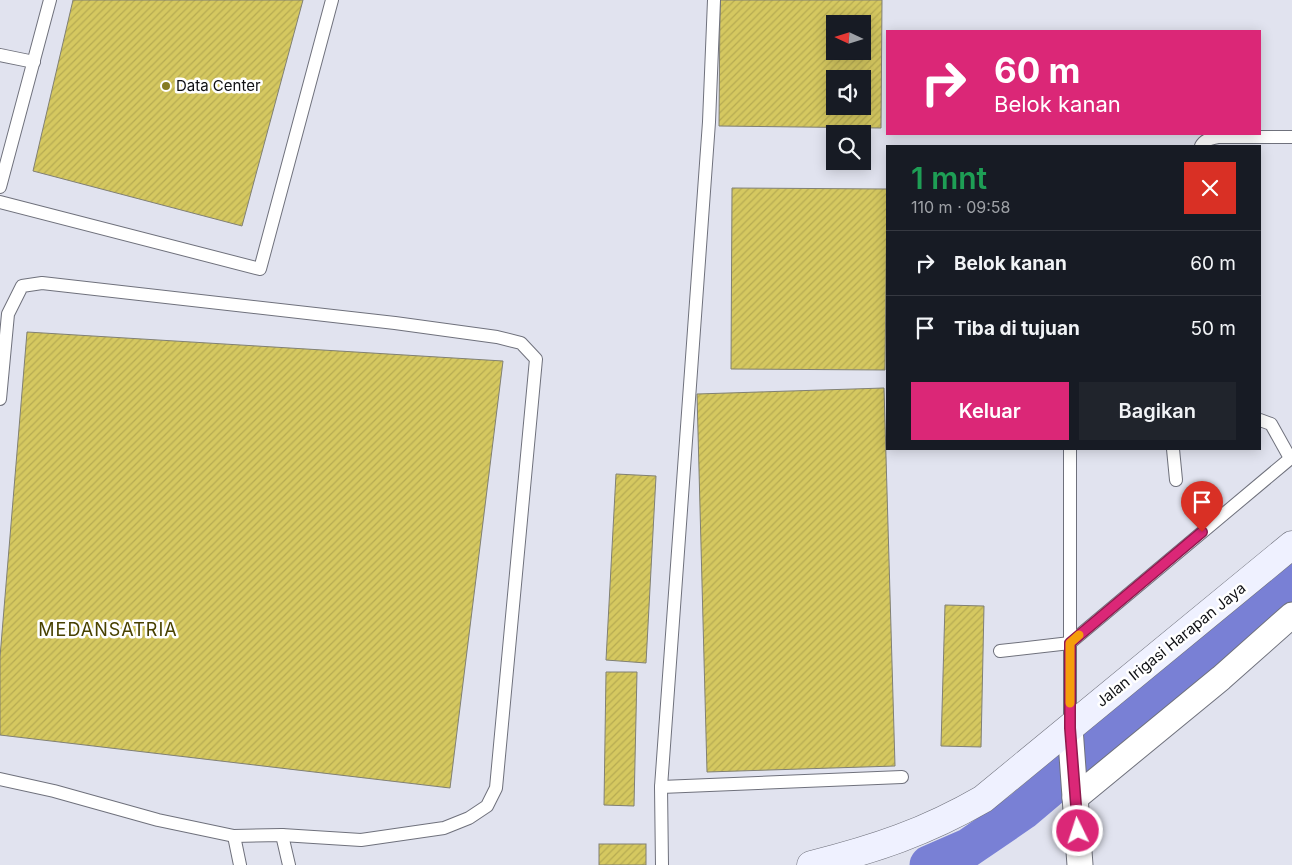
<!DOCTYPE html>
<html lang="id">
<head>
<meta charset="utf-8">
<style>
	:root { --surface:#171b24; --page:#20242c; --text:#f1f3f6; --muted:#9ea1a6; --line:#363941; --accent:#db2777 }
	body { margin:0; font-family:Inter,sans-serif; background:var(--page); color:var(--text); height:100vh; display:flex; flex-direction:column; font-size:19px; white-space:nowrap }
	* { box-sizing:border-box; margin:0 }
	p { font-size:16px; color:var(--muted) }
	.icon { flex:none; width:28px; height:28px; fill:none; stroke:currentColor; stroke-width:2; stroke-linecap:round; stroke-linejoin:round }
	.map { position:relative; flex:1; overflow:hidden }
	.side { position:absolute; left:886px; top:145px; width:375px; height:305px; display:flex; flex-direction:column; background:var(--surface); border-radius:0px; box-shadow:0 2px 12px #0003 }
	.side>* { flex:none }
	.top-card { position:absolute; left:886px; top:30px; width:375px; height:105px; border-radius:0px; box-shadow:0 2px 12px #0003; background:#db2777; color:#fff; overflow:hidden }
	.needle { width:32px; rotate:274deg }
	.fabs { position:absolute; left:826px; top:15px; display:grid; gap:10px }
	.fabs a { display:grid; place-items:center; width:45px; height:45px; border-radius:0px; background:var(--surface); box-shadow:0 2px 12px #0003; font-size:25px }
	.pin { position:absolute; display:grid; place-items:center; width:42px; height:42px; color:#fff; margin:-51px -21px; border-radius:50% 50% 50% 0; rotate:-45deg; box-shadow:0 0 5px #0007 }
	.pin .icon { rotate:45deg }
	.me { position:absolute; width:55px; margin:-28px; rotate:356deg; stroke-linejoin:round; filter:drop-shadow(0 0 4px #0008) }
	.turn { display:flex; align-items:center; gap:18px; height:105px; padding:0 25px; font-size:22px }
	.turn .icon { width:65px; height:65px; stroke-width:2.5 }
	.turn b { display:block; font-size:35px; line-height:42px }
	.round { display:grid; place-items:center; flex:none; width:52px; height:52px; border-radius:0px; background:var(--page) }
	.overview { display:flex; align-items:center; justify-content:space-between; height:85px; padding:0 25px }
	h1 { font-size:30px; font-weight:600; line-height:38px; color:#1e9e55 }
	.primary-button { display:flex; gap:10px; margin-top:auto; padding:10px 25px }
	.primary-button a { flex:1; height:58px; border-radius:0px; background:var(--accent); color:#fff; font-size:20px; font-weight:600; line-height:58px; text-align:center }
	.primary-button a+a { background:var(--page); color:var(--text) }
	ul { padding:0; list-style:none }
	li { display:flex; align-items:center; gap:15px; height:65px; padding:0 25px; border-top:1px solid var(--line) }
	li div { flex:1 }
	li b { display:block; font-size:19px }
	li em { font-style:normal }
	.map>svg:first-child { display:block }
	.lines { fill:none; stroke-linecap:round; stroke-linejoin:round }
	.river { stroke:#7980d5; stroke-width:39 }
	.building { fill:url(#building-hatch); stroke:#818074; fill-rule:evenodd }
	.lane-casing { stroke:#6f717c; stroke-width:14 }
	.street-casing { stroke:#6f717c; stroke-width:27 }
	.secondary-casing { stroke:#6f717c; stroke-width:29 }
	.lane { stroke:#fff; stroke-width:12 }
	.street { stroke:#fff; stroke-width:25 }
	.secondary { stroke:#eff1ff; stroke-width:28 }
	.route-casing { stroke:#8e194d; stroke-width:12 }
	.route { stroke:#db2777; stroke-width:9 }
	.slow { stroke:#f59e0b; stroke-width:9 }
	.poi-dot { fill:#857b21; stroke:#fff; stroke-width:2 }
	.labels { text-anchor:middle; stroke-width:5; stroke-linejoin:round; paint-order:stroke }
	.poi-label { font-size:15px; fill:#0f1014; stroke:#fff; text-anchor:start }
	.street-label { font-size:15px; fill:#0f1014; stroke:#fff }
	.quarter-label { font-size:18px; letter-spacing:1px; fill:#484100; stroke:#fff }
</style>
</head>
<body>
<div class="map">
<svg width="1292" height="865" viewBox="0 0 1292 865">
	<defs>
		<pattern id="building-hatch" width="6" height="6" patternUnits="userSpaceOnUse" patternTransform="scale(1.25)"><rect width="6" height="6" fill="#d5c860"/><path d="M-1 1l2-2M0 6l6-6M5 7l2-2" fill="none" stroke="#b6ab52"/></pattern>
	</defs>
	<rect width="100%" height="100%" fill="#e1e3ef"/>
	<g class="lines">
		<path class="river" d="M 929,865 L 968,848 L 1022,811 L 1292,583"/>
	</g>
	<g class="building">
		<path d="M 73,0 L 303,0 L 242,226 L 33,171 Z"/>
		<path d="M 720,0 L 882,0 L 881,128 L 719,126 ZM 835,24 L 862,24 L 862,51 L 835,51 ZM 835,79 L 862,79 L 862,106 L 835,106 Z"/>
		<path d="M 732,188 L 887,189 L 885,370 L 731,369 Z"/>
		<path d="M 27,332 L 503,361 L 450,788 L 0,735 L 0,657 Z"/>
		<path d="M 884,388 L 895,766 L 707,772 L 697,394 Z"/>
		<path d="M 616,474 L 656,476 L 646,663 L 606,660 Z"/>
		<path d="M 945,605 L 984,606 L 981,747 L 941,746 Z"/>
		<path d="M 606,672 L 637,672 L 634,806 L 604,805 Z"/>
		<rect x="599" y="844" width="47" height="21"/>
	</g>
	<g class="lines">
		<defs>
			<g id="lane">
				<path d="M 0,55 L 34,62"/>
				<path d="M 1201,146 C 1205,139 1211,139 1218,137 L 1292,137"/>
				<path d="M 0,187 L 50,0"/>
				<path d="M 0,202 L 260,269 L 332,0"/>
				<path d="M 0,399 L 8,314 L 22,286 L 42,283 L 395,323 L 497,337 L 521,343 L 536,359 L 496,788 L 487,806 L 469,818 L 444,828 L 361,840 L 282,835 L 234,836 L 158,820 L 54,791 L 0,779"/>
				<path d="M 1260,420 L 1271,424 L 1290,458"/>
				<path d="M 1070,449 L 1070,725"/>
				<path d="M 1173,449 L 1176,480"/>
				<path d="M 1000,651 L 1070,643 L 1292,457"/>
				<path d="M 661,787 L 902,777"/>
				<path d="M 282,835 L 289,865"/>
				<path d="M 234,836 L 240,865"/>
				<path d="M 662,865 L 661,787 L 709,122 L 714,0"/>
			</g>
			<g id="street">
				<path d="M 1070,728 L 1080,865"/>
				<path d="M 1075,798 L 1221,678 L 1292,615"/>
			</g>
			<path id="secondary" d="M 811,865 C 875,849 926,832 983,799 L 1292,545"/>
		</defs>
		<use href="#lane" class="lane-casing"/>
		<use href="#street" class="street-casing"/>
		<use href="#secondary" class="secondary-casing"/>
		<use href="#lane" class="lane"/>
		<use href="#street" class="street"/>
		<use href="#secondary" class="secondary"/>
	</g>
	<g class="lines">
		<defs>
			<path id="route" d="M 1078,831 L 1070,728 L 1070,643 L 1202,532"/>
		</defs>
		<use href="#route" class="route-casing"/>
		<use href="#route" class="route"/>
		<path class="slow" d="M 1070,703 L 1070,643 L 1079,635"/>
	</g>
	<circle class="poi-dot" cx="166" cy="86" r="5"/>
	<g class="labels">
		<g class="poi-label">
			<text x="176" y="91">Data Center</text>
		</g>
		<g class="street-label">
			<text transform="translate(1171 645) rotate(-39)" y="5">Jalan Irigasi Harapan Jaya</text>
		</g>
		<g class="quarter-label">
			<text x="108" y="636">MEDANSATRIA</text>
		</g>
	</g>
</svg>
<div class="fabs">
<a><svg class="needle" viewBox="-14 -14 28 28"><path d="M0-13l5 13h-10z" fill="#e53935"/><path d="M0 13l5-13h-10z" fill="#9ea1a6"/></svg></a>
<a><svg class="icon" aria-label="sound" viewBox="0 0 24 24"><path d="M4 9h4l5-4v14l-5-4H4zM17 9q2 3 0 6"/></svg></a>
<a><svg class="icon" aria-label="search" viewBox="0 0 24 24"><circle cx="10" cy="10" r="6"/><path d="M15 15l6 6"/></svg></a>
</div>
<div class="pin" style="left:1202px;top:532px;background:#d93025"><svg class="icon" aria-label="arrive" viewBox="0 0 24 24"><path d="M6 21V4h12l-3 4 3 4H6"/></svg></div>
<svg class="me" style="left:1078px;top:831px" viewBox="-20 -20 40 40"><circle r="17" fill="#db2777" stroke="#fff" stroke-width="3"/><path d="M0-11L8 9 0 5-8 9z" fill="#fff"/></svg>
<div class="top-card">
<div class="turn"><svg class="icon" aria-label="right" viewBox="0 0 24 24"><path d="M7 20v-9h11M14 6l5 5-5 5"/></svg><div><b>60 m</b>Belok kanan</div></div>
</div>
<section class="side">
<div class="overview"><div><h1>1 mnt</h1><p>110 m · 09:58</p></div><a class="round" style="background:#d93025;color:#fff"><svg class="icon" aria-label="close" viewBox="0 0 24 24"><path d="M6 6l12 12M18 6L6 18"/></svg></a></div>
<ul>
<li><svg class="icon" aria-label="right" viewBox="0 0 24 24"><path d="M7 20v-9h11M14 6l5 5-5 5"/></svg><div><b>Belok kanan</b></div><em>60 m</em></li>
<li><svg class="icon" aria-label="arrive" viewBox="0 0 24 24"><path d="M6 21V4h12l-3 4 3 4H6"/></svg><div><b>Tiba di tujuan</b></div><em>50 m</em></li>
</ul>
<div class="primary-button"><a>Keluar</a><a>Bagikan</a></div>
</section>
</div>
</body>
</html>
